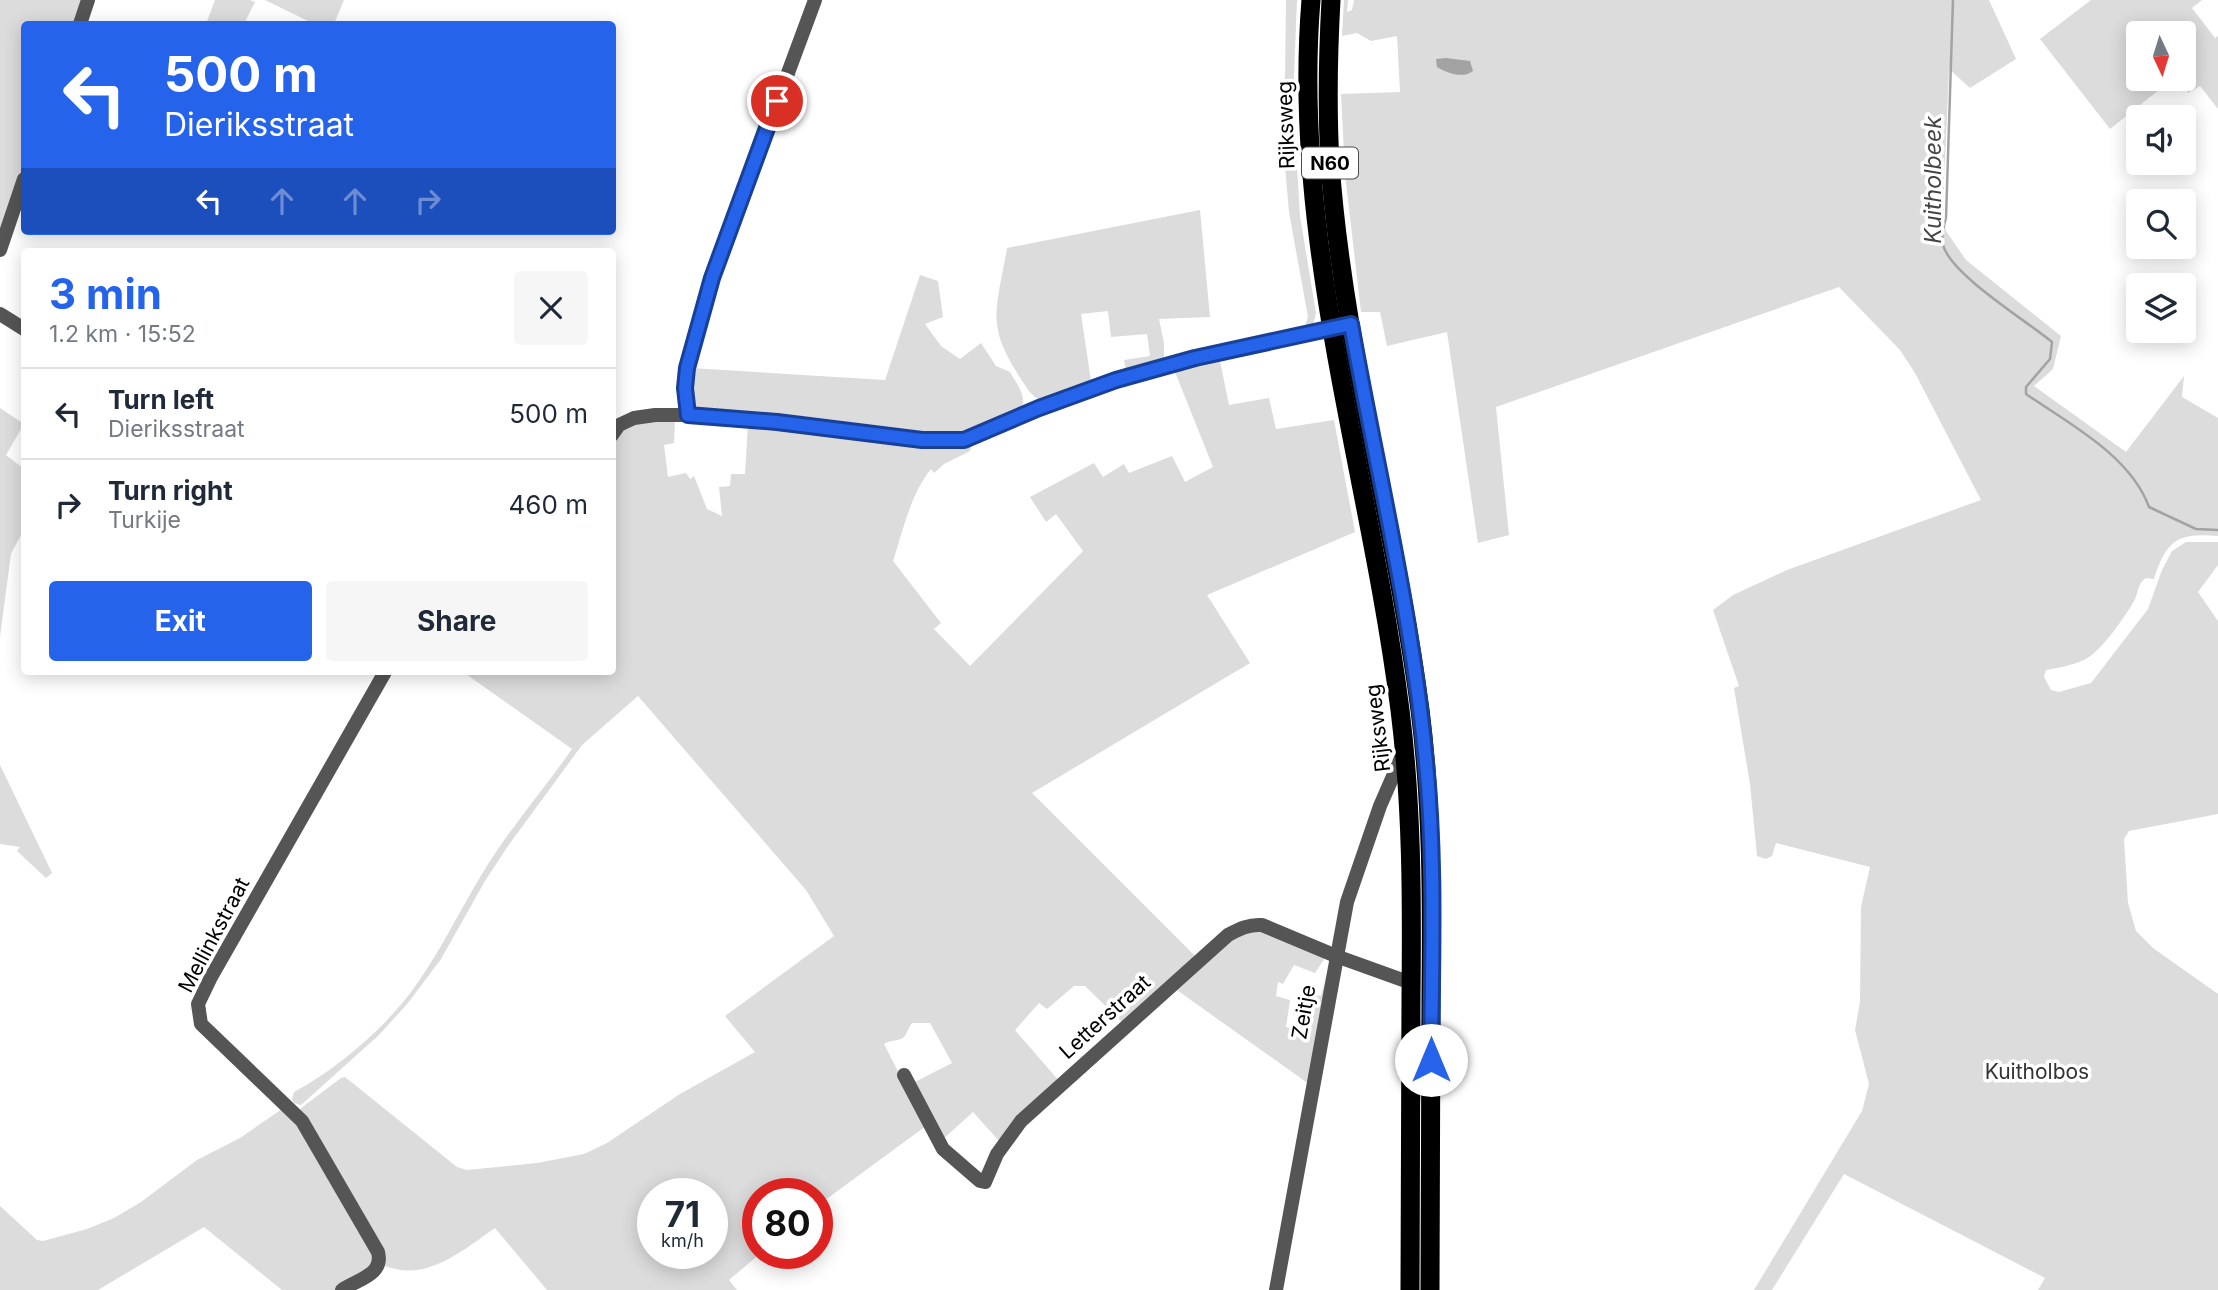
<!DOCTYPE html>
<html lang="en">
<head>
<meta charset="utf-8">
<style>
	:root { --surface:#fff; --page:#f6f6f7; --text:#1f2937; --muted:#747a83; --line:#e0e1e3; --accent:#2563eb }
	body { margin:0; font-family:Inter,sans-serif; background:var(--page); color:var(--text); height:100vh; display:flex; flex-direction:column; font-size:26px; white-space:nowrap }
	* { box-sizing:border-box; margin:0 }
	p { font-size:23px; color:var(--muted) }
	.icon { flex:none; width:38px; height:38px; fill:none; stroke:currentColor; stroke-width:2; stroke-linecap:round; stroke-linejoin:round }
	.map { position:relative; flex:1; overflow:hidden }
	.details { position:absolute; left:21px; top:248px; width:595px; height:427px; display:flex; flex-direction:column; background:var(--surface); border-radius:7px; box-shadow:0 4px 18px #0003 }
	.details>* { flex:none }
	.hud { position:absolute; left:21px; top:21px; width:595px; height:214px; border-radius:7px; box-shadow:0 4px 18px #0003; background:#2563eb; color:#fff; overflow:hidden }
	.needle { width:46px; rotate:176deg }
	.controls { position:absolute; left:2126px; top:21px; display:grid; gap:14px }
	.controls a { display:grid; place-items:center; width:70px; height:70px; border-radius:7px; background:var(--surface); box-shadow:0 4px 18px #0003; font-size:35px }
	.speed { position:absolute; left:637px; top:1178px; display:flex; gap:14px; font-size:35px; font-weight:700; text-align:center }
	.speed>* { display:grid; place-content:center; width:91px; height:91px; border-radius:50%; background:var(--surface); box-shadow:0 4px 18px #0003; line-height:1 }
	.speed small { font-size:18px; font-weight:400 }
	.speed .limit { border:10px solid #d22; background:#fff; color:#111 }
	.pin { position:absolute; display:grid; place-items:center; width:60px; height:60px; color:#fff; margin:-30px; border:4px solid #fff; border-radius:50%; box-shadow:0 2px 7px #0007 }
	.me { position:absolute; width:77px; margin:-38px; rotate:0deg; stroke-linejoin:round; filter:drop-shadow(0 0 5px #0008) }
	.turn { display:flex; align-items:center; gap:24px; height:147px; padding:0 28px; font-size:32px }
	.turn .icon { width:91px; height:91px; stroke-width:2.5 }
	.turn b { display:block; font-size:49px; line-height:60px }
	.lanes { display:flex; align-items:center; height:66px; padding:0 28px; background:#0003; justify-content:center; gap:35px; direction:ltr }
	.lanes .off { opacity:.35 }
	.round { display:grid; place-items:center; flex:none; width:74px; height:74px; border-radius:7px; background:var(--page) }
	.headline { display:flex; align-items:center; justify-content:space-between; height:119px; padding:0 28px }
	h1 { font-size:42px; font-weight:700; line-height:52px; color:var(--accent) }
	.primary-button { display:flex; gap:14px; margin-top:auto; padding:14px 28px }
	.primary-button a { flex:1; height:80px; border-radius:7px; background:var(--accent); color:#fff; font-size:28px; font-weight:700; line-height:80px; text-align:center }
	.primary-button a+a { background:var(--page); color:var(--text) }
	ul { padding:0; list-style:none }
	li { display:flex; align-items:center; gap:21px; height:91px; padding:0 28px; border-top:2px solid var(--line) }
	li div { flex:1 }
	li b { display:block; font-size:26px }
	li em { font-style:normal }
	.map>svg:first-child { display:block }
	.green { fill:#dcdcdc; fill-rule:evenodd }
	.water { fill:#a3a3a3 }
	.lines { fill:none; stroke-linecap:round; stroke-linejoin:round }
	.stream { stroke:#a3a3a3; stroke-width:2.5 }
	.minor { stroke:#555; stroke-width:14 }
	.highway { stroke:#000; stroke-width:19 }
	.route-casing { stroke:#184099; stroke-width:18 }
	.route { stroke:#2563eb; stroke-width:12 }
	.labels { text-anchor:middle; stroke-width:7; stroke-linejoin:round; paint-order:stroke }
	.shield { fill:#fff; stroke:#4c4c4c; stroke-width:2 }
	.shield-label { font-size:19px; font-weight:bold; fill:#000 }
	.street-label { font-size:21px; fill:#000; stroke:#fff }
	.park-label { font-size:21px; fill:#333; stroke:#fff }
	.water-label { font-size:23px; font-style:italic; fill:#444; stroke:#fff }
</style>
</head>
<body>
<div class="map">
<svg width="2218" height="1290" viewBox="0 0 2218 1290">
	<rect width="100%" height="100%" fill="#fff"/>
	<g class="green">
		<path d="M 0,0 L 84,0 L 76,24 L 24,24 L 24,167 L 0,238 Z"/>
		<path d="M 215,0 L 250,0 L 255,2 L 244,24 L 206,24 Z"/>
		<path d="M 265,0 L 344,0 L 334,24 L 314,24 Z"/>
		<path d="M 1286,0 L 1297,0 L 1293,100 L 1300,216 L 1316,313 L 1313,326 L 1304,329 L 1308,317 L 1289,212 L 1284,155 Z"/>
		<path d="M 1344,0 L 1348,0 L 1347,12 L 1352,10 L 1354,0 L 1989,0 L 2016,59 L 1970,88 L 1949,69 L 1944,182 L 1944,223 L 1946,231 L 1966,260 L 2061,336 L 2053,369 L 2034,386 L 2126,452 L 2184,376 L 2182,397 L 2218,418 L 2218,536 C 2177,532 2166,541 2154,579 L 2146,578 C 2137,584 2139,592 2134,601 C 2125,617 2100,653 2084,660 C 2073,665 2058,668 2046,670 L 2044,677 L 2051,690 L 2059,692 L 2091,683 L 2148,609 L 2162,570 L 2172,551 L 2186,542 L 2218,542 L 2218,565 L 2198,592 L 2218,621 L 2218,814 L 2129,831 L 2124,839 L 2128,903 L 2136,931 L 2153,948 L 2218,994 L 2218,1290 L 2038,1290 L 2045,1278 L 1844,1174 L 1772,1290 L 1754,1290 L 1862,1111 L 1869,1084 L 1855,1030 L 1860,1002 L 1861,907 L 1870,867 L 1776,843 L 1772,856 L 1766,859 L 1757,856 L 1750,784 L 1734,688 L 1739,686 L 1713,610 L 1733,595 L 1787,570 L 1981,500 L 1915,373 L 1900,350 L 1839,287 L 1496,407 L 1509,535 L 1478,543 L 1447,332 L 1387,346 L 1380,312 L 1361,312 L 1345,174 L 1341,94 L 1400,92 L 1397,36 L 1371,41 L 1357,33 L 1342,36 Z"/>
		<path d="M 2091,0 L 2202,0 L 2192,8 L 2215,38 L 2218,36 L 2218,109 L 2200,86 L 2188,93 L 2184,85 L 2176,91 L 2169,82 L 2110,129 L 2040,39 ZM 2138,33 L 2184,33 L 2184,79 L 2138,79 Z"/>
		<path d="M 1200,210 L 1210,317 L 1159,319 L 1164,343 L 1164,361 L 1126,371 L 1124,360 L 1150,356 L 1147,334 L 1111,337 L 1108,311 L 1081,314 L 1091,381 L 1043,401 C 1032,398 1027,388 1021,379 C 1010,362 999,344 997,324 C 994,306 1004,268 1007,248 Z"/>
		<path d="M 920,275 L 938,281 L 943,317 L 925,324 L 941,346 L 960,359 L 981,343 L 996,366 L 1010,372 C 1016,383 1029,398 1020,410 L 969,433 L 947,436 L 701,411 L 694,408 L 691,368 L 885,380 Z"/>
		<path d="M 1219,356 L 1229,405 L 1269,398 L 1276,429 L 1334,420 L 1355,532 L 1207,595 L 1250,663 L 1032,793 L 1197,958 L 1124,1024 L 1085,986 L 1074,986 L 1047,1009 L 1039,1003 L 1015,1030 L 1060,1082 L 1000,1142 L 973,1112 L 941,1141 L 911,1084 L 952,1063 L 930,1023 L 912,1023 C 909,1027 907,1033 904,1037 C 900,1041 890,1040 884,1044 L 926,1126 L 817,1206 L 817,1194 L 758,1194 L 758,1253 L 761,1253 L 729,1280 L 737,1290 L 547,1290 L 495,1228 C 463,1250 425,1284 383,1265 L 296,1112 L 341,1078 L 345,1077 L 457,1167 L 467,1170 L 537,1163 L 584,1154 L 607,1143 L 680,1094 L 755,1052 L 725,1016 L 834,936 L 806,890 L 638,696 L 582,745 L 508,846 L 485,881 L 441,959 L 408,1003 L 379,1035 L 301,1105 L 294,1103 L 292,1099 L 294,1092 C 337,1069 385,1028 414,988 C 440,952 459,912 482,874 C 508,830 543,791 572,749 L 463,672 L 612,672 L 613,441 L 627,424 L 675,419 L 674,443 L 664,445 L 668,477 L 686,473 L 690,479 L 694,476 L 707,509 L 722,516 L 719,487 L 730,486 L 731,474 L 745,474 L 748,424 L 969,443 L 972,445 L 970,451 L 944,464 L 934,473 L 931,469 C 910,495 903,531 893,561 L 941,623 L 934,629 L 970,666 L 1083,551 L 1056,514 L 1046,522 L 1030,497 L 1094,463 L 1103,477 L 1124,464 L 1129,473 L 1172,456 L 1185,482 L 1213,467 L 1173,367 ZM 653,1194 L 712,1194 L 712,1253 L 653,1253 Z"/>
		<path d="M 0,408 L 24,424 L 6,455 L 24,469 L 24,529 L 11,554 L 0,637 Z"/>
		<path d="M 0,765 L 52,873 L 46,878 L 17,851 L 20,847 L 0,844 Z"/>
		<path d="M 1251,928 L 1327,955 L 1315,973 L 1294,965 L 1283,984 L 1278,982 L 1276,996 L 1290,1000 L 1286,1027 L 1309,1035 L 1316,995 L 1321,996 L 1330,961 L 1309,1084 L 1174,988 L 1232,936 Z"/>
		<path d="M 282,1109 L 295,1120 L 376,1262 L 337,1290 L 282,1290 L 204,1227 L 98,1290 L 0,1290 L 0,1206 L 37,1240 L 43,1241 L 87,1229 L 114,1218 L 141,1202 L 197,1160 L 240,1138 Z"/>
	</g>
	<path class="water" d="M 1446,58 L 1470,61 L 1473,71 C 1463,79 1447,73 1437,67 L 1436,59 Z"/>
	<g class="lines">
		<path class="stream" d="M 1953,0 L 1946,218 C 1943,228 1941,236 1943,245 C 1951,275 2027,321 2052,342 L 2050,359 L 2026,387 L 2026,394 C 2069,424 2130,455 2149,507 L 2196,529 L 2218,530"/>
		<g class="minor">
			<path d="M 80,24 L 88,0"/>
			<path d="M 0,250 L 24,179"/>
			<path d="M 0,314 L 24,329"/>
			<path d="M 688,415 L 685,388 L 687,367 L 712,278 L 815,0"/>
			<path d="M 612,435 L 619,425 L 634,418 L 655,415 L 688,415 L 777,422 L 922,440 L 964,440 L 1039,408 L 1116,380 L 1195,358 L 1340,326"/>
			<path d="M 904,1075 L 943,1149 L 980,1181 L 985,1182 L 997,1154 L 1021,1121 L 1228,935 C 1239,929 1249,924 1262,925 L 1336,956 L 1411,983"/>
			<path d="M 342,1290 C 358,1279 384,1275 378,1252 L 302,1121 L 201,1024 L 198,1004 L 211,977 L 385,672"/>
			<path d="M 1276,1290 L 1347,902 L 1380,806 L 1404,751"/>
		</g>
		<g class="highway">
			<path d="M 1311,0 C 1291,241 1370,473 1400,710 C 1412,805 1412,901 1411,996 C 1411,1094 1411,1192 1410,1290"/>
			<path d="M 1331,0 C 1328,54 1327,109 1330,163 C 1343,347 1396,527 1420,710 C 1432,805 1432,901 1431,996 C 1431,1094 1431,1192 1430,1290"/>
		</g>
	</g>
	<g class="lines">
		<defs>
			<path id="route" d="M 777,101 L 712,278 L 687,368 L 685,388 L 688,415 L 777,422 L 922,440 L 964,440 L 1039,408 L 1116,380 L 1195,358 L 1351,324 C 1376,466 1411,609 1425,753 C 1436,854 1432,958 1431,1060"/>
		</defs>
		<use href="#route" class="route-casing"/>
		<use href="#route" class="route"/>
	</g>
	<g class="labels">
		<rect class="shield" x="1302" y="147.5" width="56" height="31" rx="5"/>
		<g class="shield-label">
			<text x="1330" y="170">N60</text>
		</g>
		<g class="street-label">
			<text transform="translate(1286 125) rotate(-92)" y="7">Rijksweg</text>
			<text transform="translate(1378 728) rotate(-97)" y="7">Rijksweg</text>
			<text transform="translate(214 935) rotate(-62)" y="7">Mellinkstraat</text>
			<text transform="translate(1304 1012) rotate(-80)" y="7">Zeitje</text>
			<text transform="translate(1105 1017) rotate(-42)" y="7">Letterstraat</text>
		</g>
		<g class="park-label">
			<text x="2037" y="1079">Kuitholbos</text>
		</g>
		<g class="water-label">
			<text transform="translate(1933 180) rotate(-90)" y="8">Kuitholbeek</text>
		</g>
	</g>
</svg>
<div class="controls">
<a><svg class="needle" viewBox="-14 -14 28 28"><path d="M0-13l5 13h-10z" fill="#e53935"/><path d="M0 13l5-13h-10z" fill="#747a83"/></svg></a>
<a><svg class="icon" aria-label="sound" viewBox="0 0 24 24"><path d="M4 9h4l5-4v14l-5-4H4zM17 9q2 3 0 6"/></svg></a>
<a><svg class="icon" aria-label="search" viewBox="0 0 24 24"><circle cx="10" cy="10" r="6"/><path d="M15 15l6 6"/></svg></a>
<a><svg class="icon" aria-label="layers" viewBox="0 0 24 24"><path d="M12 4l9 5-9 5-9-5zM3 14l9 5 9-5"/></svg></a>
</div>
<div class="speed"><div>71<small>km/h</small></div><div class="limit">80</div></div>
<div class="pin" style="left:777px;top:101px;background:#d93025"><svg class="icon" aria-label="arrive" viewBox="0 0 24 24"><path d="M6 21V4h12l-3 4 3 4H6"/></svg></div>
<svg class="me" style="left:1431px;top:1060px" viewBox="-20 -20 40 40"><circle r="19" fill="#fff"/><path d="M0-13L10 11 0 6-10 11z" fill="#2563eb"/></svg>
<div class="hud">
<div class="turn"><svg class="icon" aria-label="left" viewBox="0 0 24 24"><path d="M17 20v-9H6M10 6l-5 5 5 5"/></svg><div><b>500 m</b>Dieriksstraat</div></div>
<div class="lanes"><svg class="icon" aria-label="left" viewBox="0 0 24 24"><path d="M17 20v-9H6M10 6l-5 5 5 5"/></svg><svg class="icon off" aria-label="ahead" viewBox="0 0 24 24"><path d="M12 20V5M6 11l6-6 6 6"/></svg><svg class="icon off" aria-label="ahead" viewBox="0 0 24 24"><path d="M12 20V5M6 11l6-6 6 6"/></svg><svg class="icon off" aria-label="right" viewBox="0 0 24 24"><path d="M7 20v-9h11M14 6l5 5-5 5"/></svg></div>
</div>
<section class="details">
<div class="headline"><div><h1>3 min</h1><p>1.2 km · 15:52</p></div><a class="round"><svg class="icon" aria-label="close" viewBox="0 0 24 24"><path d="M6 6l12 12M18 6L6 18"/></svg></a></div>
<ul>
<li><svg class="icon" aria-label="left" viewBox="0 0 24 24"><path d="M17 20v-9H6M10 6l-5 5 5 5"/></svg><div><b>Turn left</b><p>Dieriksstraat</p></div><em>500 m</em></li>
<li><svg class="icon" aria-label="right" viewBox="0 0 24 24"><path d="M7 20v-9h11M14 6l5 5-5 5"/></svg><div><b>Turn right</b><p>Turkije</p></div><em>460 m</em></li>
</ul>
<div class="primary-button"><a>Exit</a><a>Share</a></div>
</section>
</div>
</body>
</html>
